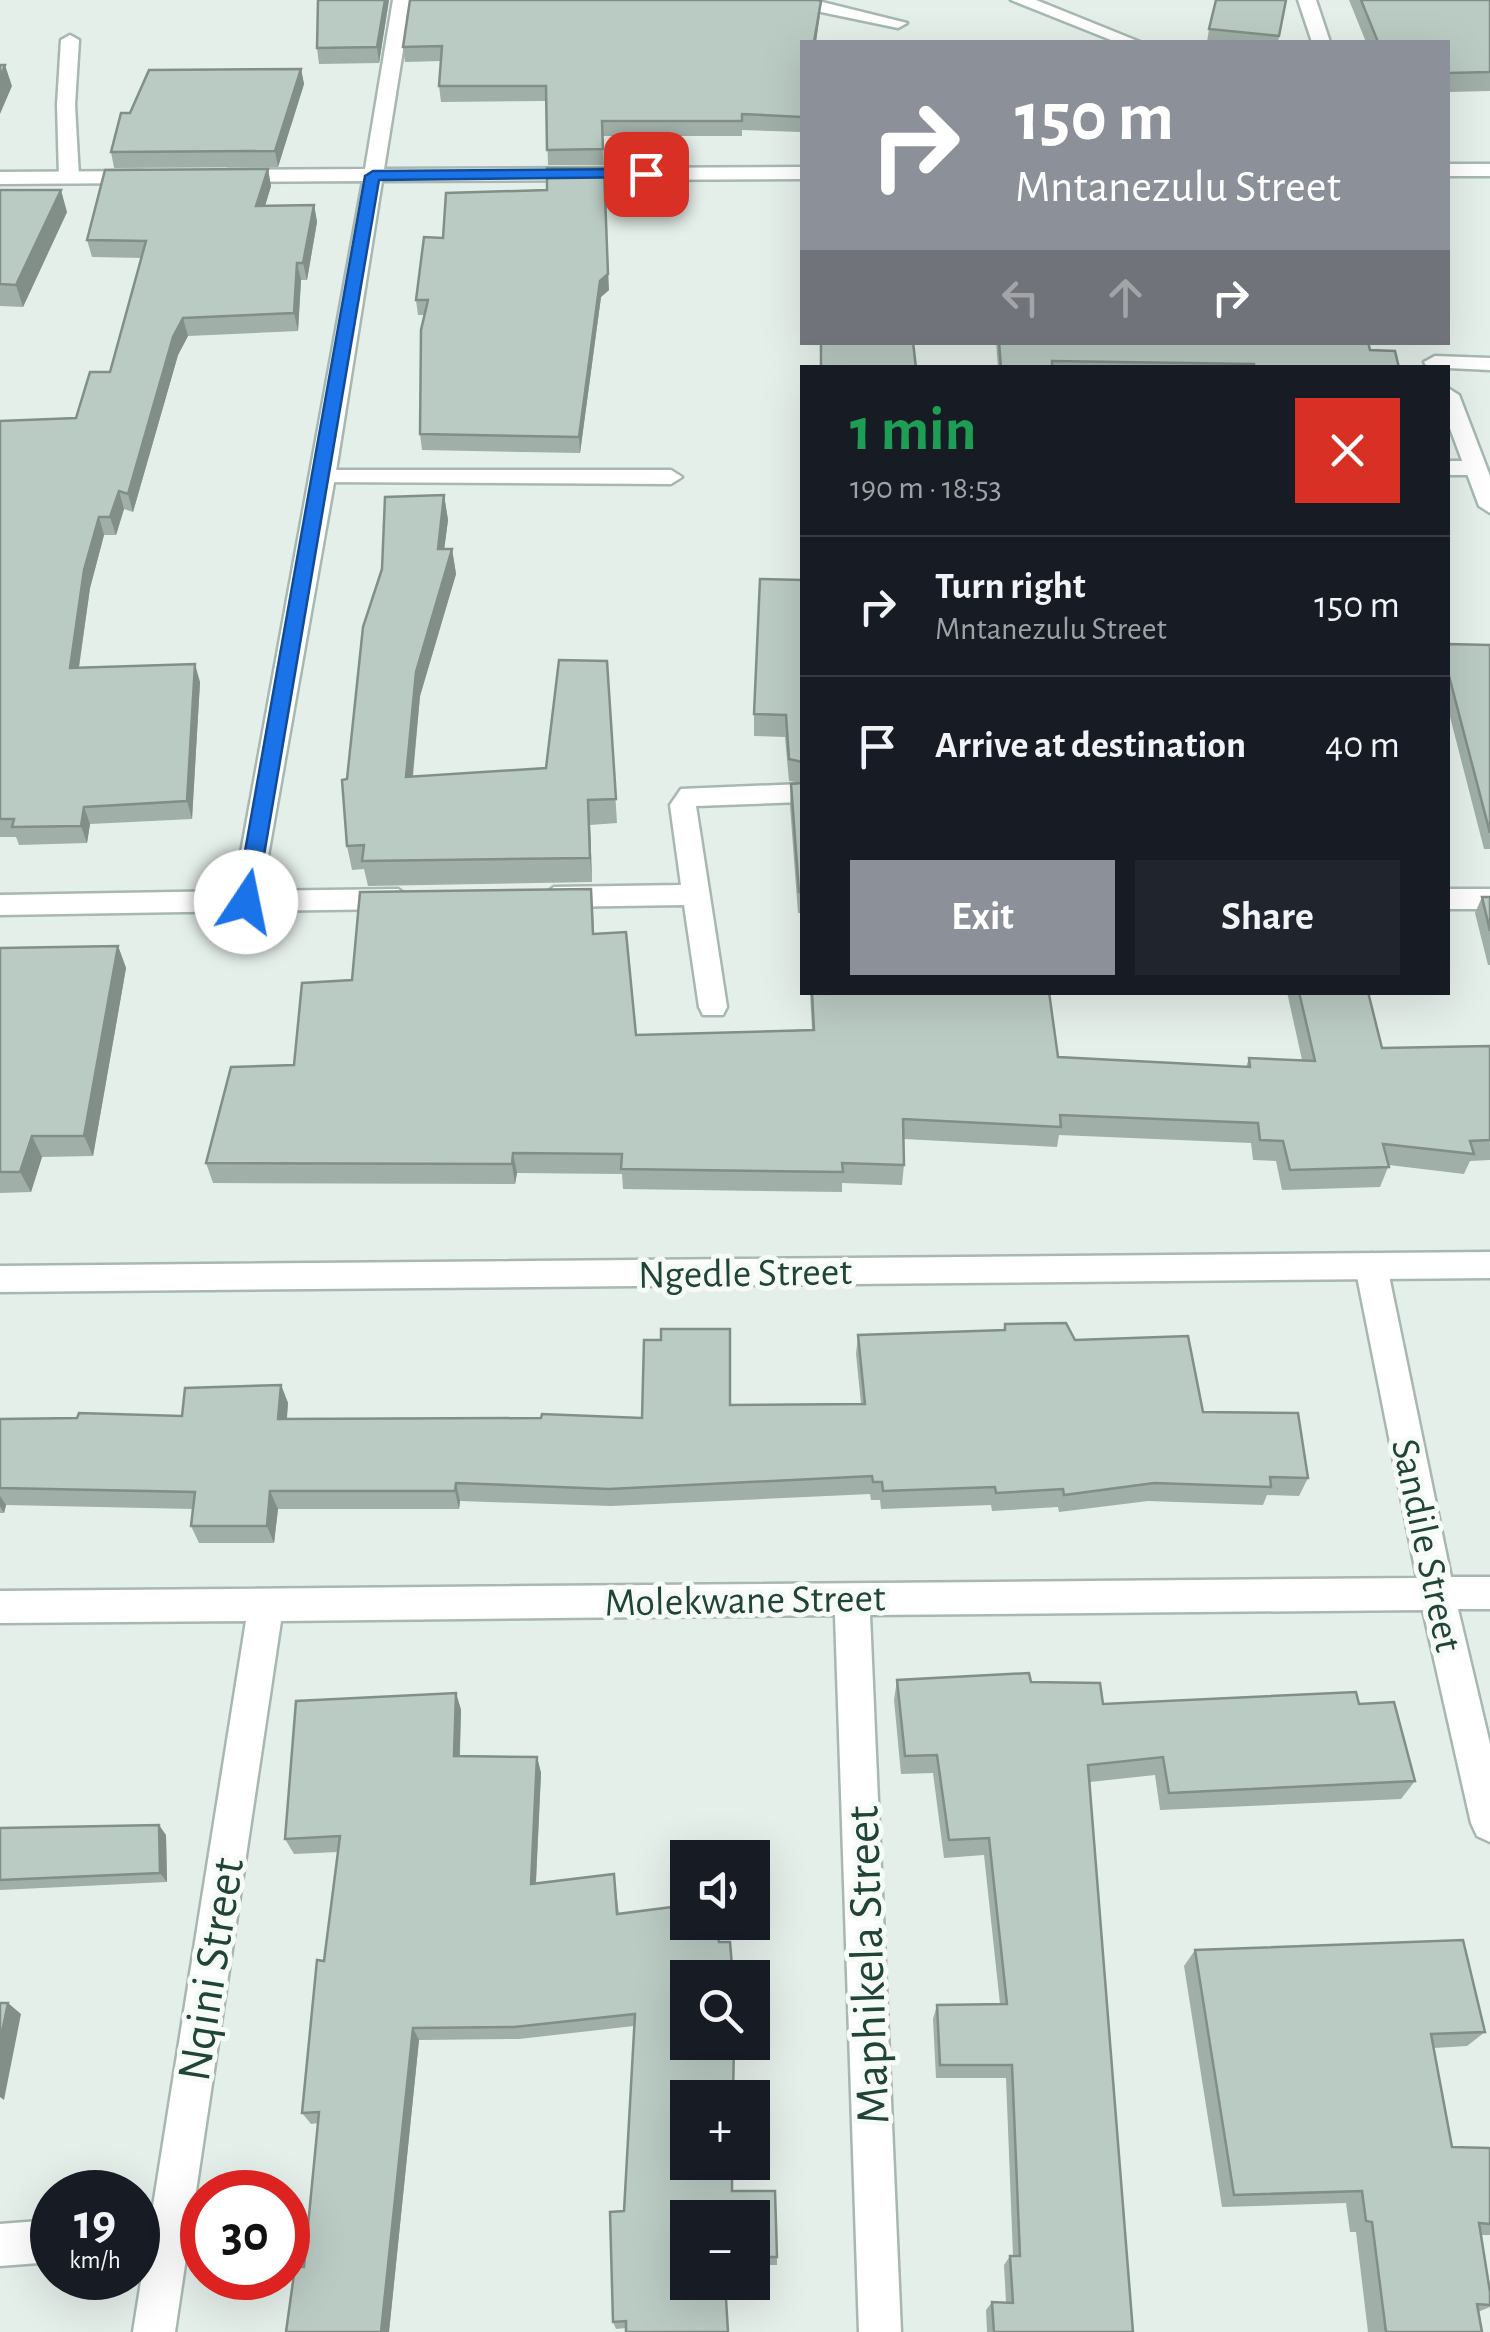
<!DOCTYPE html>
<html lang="en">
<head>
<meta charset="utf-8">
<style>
	:root { --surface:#171b24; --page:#20242c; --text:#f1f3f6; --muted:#9ea1a6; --line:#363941; --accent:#8c9099 }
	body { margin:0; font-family:"Alegreya Sans",sans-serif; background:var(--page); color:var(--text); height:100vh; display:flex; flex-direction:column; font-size:38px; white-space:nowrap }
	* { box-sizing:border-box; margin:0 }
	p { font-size:32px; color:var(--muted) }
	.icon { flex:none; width:55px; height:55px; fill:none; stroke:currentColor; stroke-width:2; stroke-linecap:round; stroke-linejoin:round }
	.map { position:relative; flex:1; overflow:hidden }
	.details { position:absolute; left:800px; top:365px; width:650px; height:630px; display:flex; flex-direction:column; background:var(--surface); border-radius:0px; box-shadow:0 10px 40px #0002 }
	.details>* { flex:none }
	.banner { position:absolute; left:800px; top:40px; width:650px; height:305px; border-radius:0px; box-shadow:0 10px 40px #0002; background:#8c9099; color:#fff; overflow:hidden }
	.tools { position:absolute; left:670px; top:1840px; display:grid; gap:20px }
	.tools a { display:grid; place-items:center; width:100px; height:100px; border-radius:0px; background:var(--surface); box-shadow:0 10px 40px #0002; font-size:50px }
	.speed { position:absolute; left:30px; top:2170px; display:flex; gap:20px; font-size:50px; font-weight:700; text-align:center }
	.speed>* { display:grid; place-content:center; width:130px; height:130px; border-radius:50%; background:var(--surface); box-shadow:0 10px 40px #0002; line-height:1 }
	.speed small { font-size:25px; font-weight:400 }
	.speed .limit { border:15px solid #d22; background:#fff; color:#111 }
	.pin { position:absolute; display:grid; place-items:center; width:85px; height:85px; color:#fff; margin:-42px; border-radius:20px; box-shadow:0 5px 15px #0006 }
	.me { position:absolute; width:110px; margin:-55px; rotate:11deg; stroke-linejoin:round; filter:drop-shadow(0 0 8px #0008) }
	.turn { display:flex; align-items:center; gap:35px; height:210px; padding:0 50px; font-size:45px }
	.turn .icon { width:130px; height:130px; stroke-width:2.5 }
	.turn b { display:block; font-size:70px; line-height:85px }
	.lanes { display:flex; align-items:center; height:95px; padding:0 50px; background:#0003; justify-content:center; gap:50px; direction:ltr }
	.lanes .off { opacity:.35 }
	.round { display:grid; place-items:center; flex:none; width:105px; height:105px; border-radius:0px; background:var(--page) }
	.overview { display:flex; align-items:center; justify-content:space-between; height:170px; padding:0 50px }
	h1 { font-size:60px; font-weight:600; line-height:75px; color:#1e9e55 }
	.cta { display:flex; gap:20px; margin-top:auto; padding:20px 50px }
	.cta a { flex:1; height:115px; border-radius:0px; background:var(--accent); color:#fff; font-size:40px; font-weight:600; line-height:115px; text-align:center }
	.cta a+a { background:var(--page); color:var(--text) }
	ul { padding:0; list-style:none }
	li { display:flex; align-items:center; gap:30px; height:140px; padding:0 50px; border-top:2px solid var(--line) }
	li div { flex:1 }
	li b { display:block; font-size:38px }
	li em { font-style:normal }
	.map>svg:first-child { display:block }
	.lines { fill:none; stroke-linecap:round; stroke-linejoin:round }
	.service-casing { stroke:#a6b8b1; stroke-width:5 }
	.minor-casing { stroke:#a6b8b1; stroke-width:5 }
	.tertiary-casing { stroke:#a6b8b1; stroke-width:5 }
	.service { fill:#fff; fill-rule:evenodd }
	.minor { fill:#fff; fill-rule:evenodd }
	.tertiary { fill:#fff; fill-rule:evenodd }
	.wall { fill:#a0afa8 }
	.shaded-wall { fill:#828e88 }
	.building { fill:#bacbc3; stroke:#828e88; stroke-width:2.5 }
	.route { fill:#1a73e8; stroke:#114b97; stroke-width:2.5 }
	.labels { text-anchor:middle; stroke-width:10; stroke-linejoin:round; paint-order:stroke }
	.street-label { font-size:40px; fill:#214439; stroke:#f6fbf8 }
	.near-street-label { font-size:48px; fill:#214439; stroke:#f6fbf8 }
</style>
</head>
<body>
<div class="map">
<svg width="1490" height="2332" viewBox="0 0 1490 2332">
	<rect width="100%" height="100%" fill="#e5efea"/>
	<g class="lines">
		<defs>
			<g id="service">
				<path d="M 70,35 L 79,40 L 75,105 L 79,177 L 69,183 L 59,177 L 57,105 L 61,40 Z"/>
				<path d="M 1448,461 L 1475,461 L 1486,468 L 1475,475 L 1448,475 Z"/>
				<path d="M 324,470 L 671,470 L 682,477 L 671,484 L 316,482 L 313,477 Z"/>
				<path d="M 802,784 L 802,802 L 696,806 L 727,1007 L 723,1015 L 703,1015 L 699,1007 L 684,905 L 554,907 L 540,897 L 554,887 L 681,885 L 670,805 L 681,789 Z"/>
				<path d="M 398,889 L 412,899 L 398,909 L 246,911 L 232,901 L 246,891 Z"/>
				<rect x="1448" y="889" width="42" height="20"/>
			</g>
			<g id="minor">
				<path d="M 393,0 L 411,0 L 384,169 L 802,167 L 802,179 L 382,181 L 335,477 L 260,901 L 246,911 L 0,915 L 0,895 L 234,891 L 363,181 L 228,182 L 218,176 L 228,170 L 365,169 Z"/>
				<path d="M 796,0 L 814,0 L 907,23 L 898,28 L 797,7 Z"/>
				<path d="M 1011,0 L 1036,0 L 1140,42 L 1116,42 Z"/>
				<path d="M 1298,0 L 1316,0 L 1330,42 L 1312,42 Z"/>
				<rect x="1448" y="164" width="42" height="12"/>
				<path d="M 0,172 L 142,171 L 152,177 L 142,183 L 0,184 Z"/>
				<path d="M 1435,356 L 1490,358 L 1490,370 L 1427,367 L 1424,362 Z"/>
				<path d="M 1448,388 L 1459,395 L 1490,476 L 1490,513 L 1479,506 L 1448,423 Z"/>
				<path d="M 1371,1253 L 1382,1257 L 1387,1266 L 1451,1577 L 1490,1577 L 1490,1609 L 1458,1609 L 1490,1744 L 1490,1842 L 1477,1836 L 1471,1823 L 1423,1610 L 870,1615 L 901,2332 L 859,2332 L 835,1615 L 281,1621 L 175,2332 L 133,2332 L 246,1621 L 0,1623 L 0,1591 L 1417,1578 L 1355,1266 L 1360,1257 Z"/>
				<path d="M 52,2220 L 52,2262 L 0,2266 L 0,2224 Z"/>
			</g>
			<path id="tertiary" d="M 1490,1252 L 1490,1278 L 0,1292 L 0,1266 Z"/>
		</defs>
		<use href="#service" class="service-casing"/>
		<use href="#minor" class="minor-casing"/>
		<use href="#tertiary" class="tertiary-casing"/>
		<use href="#service" class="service"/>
		<use href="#minor" class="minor"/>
		<use href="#tertiary" class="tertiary"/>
	</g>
	<g class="wall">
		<path d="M 389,0 L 379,63 L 319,64 L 317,48 Z"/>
		<path d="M 1286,0 L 1278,42 L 1207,42 L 1209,29 Z"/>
		<path d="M 1349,0 L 1490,0 L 1490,91 L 1448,92 L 1448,42 L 1366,42 Z"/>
		<path d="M 820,16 L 816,42 L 802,42 L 802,132 L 742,130 L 742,136 L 603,136 L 604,165 L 548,165 L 546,101 L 441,102 L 439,86 L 441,61 L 405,62 L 403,47 Z"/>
		<path d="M 301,69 L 304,84 L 278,167 L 114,168 L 111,152 L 130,113 Z"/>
		<path d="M 268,169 L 271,186 L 265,206 L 314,205 L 317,222 L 307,280 L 301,280 L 298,331 L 188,336 L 178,355 L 133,512 L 124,509 L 116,535 L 104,535 L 90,588 L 79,668 L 200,682 L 192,819 L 90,824 L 87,843 L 19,845 L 16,837 L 0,837 L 0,421 L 76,418 L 110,372 L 142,258 L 92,257 L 87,240 Z"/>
		<path d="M 0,190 L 67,212 L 23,307 L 0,306 Z"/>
		<path d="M 443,238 L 609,290 L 601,297 L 580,453 L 422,450 L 420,434 L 424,315 L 418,315 L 416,300 Z"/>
		<path d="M 996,342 L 1368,342 L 1370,350 L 1399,368 L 998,368 Z"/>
		<path d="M 444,495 L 448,520 L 444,549 L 452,549 L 456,574 L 420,696 L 413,777 L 546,768 L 607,661 L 617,823 L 590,825 L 592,882 L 368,886 L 364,869 L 352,870 L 347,846 L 347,779 Z"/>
		<path d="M 802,580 L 802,913 L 798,913 L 790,806 L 791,784 L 802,783 L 789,781 L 785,737 L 754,736 L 754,714 Z"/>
		<path d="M 1448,644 L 1490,645 L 1490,849 L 1484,849 L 1448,709 Z"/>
		<path d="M 1482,897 L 1490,897 L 1490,965 L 1488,965 L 1475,913 Z"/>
		<path d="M 593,910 L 594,934 L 636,1035 L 812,1030 L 810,992 L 1049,992 L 1058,1057 L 1246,1067 L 1249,1058 L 1302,1060 L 1287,992 L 1368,992 L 1382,1048 L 1490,1046 L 1490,1160 L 1470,1161 L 1464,1174 L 1389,1165 L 1380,1187 L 1282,1190 L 1276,1161 L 1253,1160 L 1251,1143 L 1059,1135 L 1057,1147 L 904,1139 L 904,1165 L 902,1185 L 842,1183 L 842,1192 L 623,1189 L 622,1174 L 517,1173 L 515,1184 L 213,1183 L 206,1163 L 294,1065 L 352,980 Z"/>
		<path d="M 118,946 L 126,968 L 93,1156 L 42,1157 L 31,1192 L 0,1193 L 0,948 Z"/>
		<path d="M 1005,1324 L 1075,1340 L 1203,1412 L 1308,1478 L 1299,1496 L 1267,1495 L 1263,1505 L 1148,1501 L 1059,1512 L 1058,1507 L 992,1511 L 991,1505 L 881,1509 L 880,1500 L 871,1500 L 870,1494 L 611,1506 L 460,1501 L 459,1509 L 278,1509 L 274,1543 L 199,1543 L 191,1526 L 193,1509 L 6,1505 L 4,1513 L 0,1513 L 0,1419 L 182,1416 L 281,1385 L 288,1403 L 287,1419 L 642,1418 L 730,1405 L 861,1404 L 856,1354 L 858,1335 L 1003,1330 Z"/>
		<path d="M 897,1680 L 1031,1682 L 1103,1704 L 1359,1704 L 1415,1781 L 1401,1799 L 1160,1810 L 1155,1775 L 1090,1782 L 1133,2332 L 987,2332 L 986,2310 L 992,2302 L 1006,2302 L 1004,2265 L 1010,2256 L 1013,2256 L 1006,2078 L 936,2078 L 933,2019 L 937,2005 L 1000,2004 L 984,1855 L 944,1858 L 933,1773 L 901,1774 L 894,1700 Z"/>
		<path d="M 456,1693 L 461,1710 L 460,1756 L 537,1757 L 541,1773 L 536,1884 L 614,1874 L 619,1914 L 688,1905 L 688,1922 L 717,1922 L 719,1942 L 730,1942 L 733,1978 L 688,1978 L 688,2042 L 734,2042 L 733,2098 L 688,2098 L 688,2162 L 733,2162 L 732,2191 L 775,2191 L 777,2257 L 777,2265 L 752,2265 L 752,2218 L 688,2218 L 688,2282 L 725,2282 L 728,2332 L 626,2332 L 626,2328 L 616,2329 L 613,2322 L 610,2212 L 624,2211 L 634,2026 L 519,2039 L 419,2040 L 389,2332 L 286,2332 L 295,2267 L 304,2267 L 318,2123 L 311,2124 L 302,2113 L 317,1960 L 324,1961 L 338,1852 L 294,1854 L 285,1839 L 296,1701 Z"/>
		<path d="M 0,1828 L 166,1835 L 167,1882 L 0,1890 Z"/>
		<path d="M 1195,1950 L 1485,2032 L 1467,2046 L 1434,2048 L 1452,2147 L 1490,2148 L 1490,2235 L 1481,2235 L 1490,2292 L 1490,2307 L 1478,2312 L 1482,2332 L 1368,2332 L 1356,2232 L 1350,2232 L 1346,2203 L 1222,2207 L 1184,1966 Z"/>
	</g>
	<g class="shaded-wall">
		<path d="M 385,0 L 389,0 L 379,63 L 377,47 Z"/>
		<path d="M 821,1 L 816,42 L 814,42 Z"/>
		<path d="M 5,65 L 12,86 L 0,114 L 0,78 Z"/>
		<path d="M 301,69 L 304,84 L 278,167 L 275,151 Z"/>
		<path d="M 604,168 L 609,290 L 601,297 L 580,453 L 579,437 Z"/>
		<path d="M 268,169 L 271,186 L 260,223 L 256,206 Z"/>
		<path d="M 61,190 L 67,212 L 23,307 L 16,285 Z"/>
		<path d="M 314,205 L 317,222 L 307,280 L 303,263 Z"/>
		<path d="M 297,263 L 301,280 L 298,331 L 294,313 Z"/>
		<path d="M 183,318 L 188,336 L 178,355 L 133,512 L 128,494 L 173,337 Z"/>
		<path d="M 119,491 L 124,509 L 116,535 L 110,517 Z"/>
		<path d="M 444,495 L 448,520 L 441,574 L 438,549 Z"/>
		<path d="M 99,517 L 104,535 L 90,588 L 76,686 L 70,668 L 84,570 Z"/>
		<path d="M 452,549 L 456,574 L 420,696 L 410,802 L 406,777 L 416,672 Z"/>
		<path d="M 195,664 L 200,682 L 192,819 L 187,801 Z"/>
		<path d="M 588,800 L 590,825 L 592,882 L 590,858 Z"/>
		<path d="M 84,807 L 90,824 L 87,843 L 81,826 Z"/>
		<path d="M 118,946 L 126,968 L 93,1156 L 84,1136 Z"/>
		<path d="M 32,1136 L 42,1157 L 31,1192 L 20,1172 Z"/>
		<path d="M 513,1153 L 517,1173 L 515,1184 L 512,1164 Z"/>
		<path d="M 281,1385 L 288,1403 L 285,1437 L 278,1419 Z"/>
		<path d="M 456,1483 L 460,1501 L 459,1509 L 455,1491 Z"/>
		<path d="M 270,1491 L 278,1509 L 274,1543 L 267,1526 Z"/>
		<path d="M 0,1496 L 6,1505 L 4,1513 L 0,1506 Z"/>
		<path d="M 456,1693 L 461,1710 L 459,1772 L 454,1756 Z"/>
		<path d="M 537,1757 L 541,1773 L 535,1899 L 531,1884 Z"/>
		<path d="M 159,1825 L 166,1835 L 167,1882 L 160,1873 Z"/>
		<path d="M 8,2003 L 21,2014 L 4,2100 L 0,2097 L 0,2042 Z"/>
		<path d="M 413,2028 L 419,2040 L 389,2332 L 381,2332 Z"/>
	</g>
	<g class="building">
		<path d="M 318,0 L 385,0 L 377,47 L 317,48 Z"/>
		<path d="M 410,0 L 818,0 L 821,1 L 814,42 L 802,42 L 802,117 L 742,114 L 742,121 L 602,121 L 603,149 L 547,150 L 546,86 L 439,86 L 442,46 L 403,47 Z"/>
		<path d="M 1216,0 L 1286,0 L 1279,36 L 1209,29 Z"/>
		<path d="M 1361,0 L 1490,0 L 1490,72 L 1448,73 L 1448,42 L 1378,42 Z"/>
		<path d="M 0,65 L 5,65 L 0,78 Z"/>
		<path d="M 301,69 L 275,151 L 111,152 L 121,113 L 130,113 L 149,70 Z"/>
		<path d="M 547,168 L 604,168 L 608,274 L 600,281 L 579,437 L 420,434 L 421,330 L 428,300 L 416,300 L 424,237 L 443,238 L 446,193 L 547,190 Z"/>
		<path d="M 268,169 L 256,206 L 314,205 L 303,263 L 297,263 L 294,313 L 183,318 L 173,337 L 128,494 L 119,491 L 110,517 L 99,517 L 84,570 L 70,668 L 195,664 L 187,801 L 84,807 L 81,826 L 12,827 L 14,819 L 0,819 L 0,421 L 76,418 L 90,372 L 110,372 L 146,241 L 87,240 L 105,170 Z"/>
		<path d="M 0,190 L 61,190 L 16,285 L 0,284 Z"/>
		<path d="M 821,342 L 913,342 L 916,368 L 821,368 Z"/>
		<path d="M 999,342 L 1368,342 L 1370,350 L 1395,351 L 1399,368 L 1255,368 L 1254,364 L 1052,361 L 1052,368 L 1001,368 Z"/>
		<path d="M 444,495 L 438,549 L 452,549 L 416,672 L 406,777 L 546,768 L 559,660 L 607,661 L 616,799 L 588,800 L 590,858 L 362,861 L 364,845 L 347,846 L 342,780 L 347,779 L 363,627 L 382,569 L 385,497 Z"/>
		<path d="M 760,579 L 802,580 L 802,762 L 789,759 L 786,715 L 754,714 Z"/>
		<path d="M 1448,644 L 1490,645 L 1490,833 L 1448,672 Z"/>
		<path d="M 802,783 L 802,892 L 799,892 L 791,784 Z"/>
		<path d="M 591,889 L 593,934 L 626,932 L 636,1035 L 814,1030 L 812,992 L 1049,992 L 1058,1057 L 1250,1067 L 1249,1058 L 1315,1061 L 1299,992 L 1368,992 L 1382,1048 L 1490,1046 L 1490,1140 L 1470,1141 L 1474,1154 L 1383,1144 L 1389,1167 L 1290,1170 L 1283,1141 L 1260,1140 L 1258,1123 L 1060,1115 L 1061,1127 L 903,1119 L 904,1165 L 842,1163 L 843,1172 L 621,1169 L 622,1154 L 513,1153 L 512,1164 L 206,1163 L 231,1067 L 294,1065 L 302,983 L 352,980 L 360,892 Z"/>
		<path d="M 1482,897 L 1490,897 L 1490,931 Z"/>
		<path d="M 118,946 L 84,1136 L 32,1136 L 20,1172 L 0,1172 L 0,948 Z"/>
		<path d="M 1066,1323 L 1075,1340 L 1188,1336 L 1203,1412 L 1298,1413 L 1308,1478 L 1270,1477 L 1271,1487 L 1154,1483 L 1064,1495 L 1063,1489 L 996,1493 L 995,1487 L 883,1491 L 882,1482 L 873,1482 L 872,1476 L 609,1489 L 456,1483 L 455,1491 L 270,1491 L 267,1526 L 191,1526 L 195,1492 L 0,1488 L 0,1419 L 77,1418 L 79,1413 L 182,1416 L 185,1388 L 281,1385 L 278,1419 L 541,1418 L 542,1414 L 642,1418 L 644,1340 L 661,1340 L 661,1329 L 730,1329 L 730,1405 L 865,1404 L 858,1335 L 1005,1330 L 1005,1324 Z"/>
		<path d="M 1029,1673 L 1031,1682 L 1100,1683 L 1103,1704 L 1356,1692 L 1359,1704 L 1394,1702 L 1415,1781 L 1169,1793 L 1163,1757 L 1088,1765 L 1133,2332 L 994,2332 L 992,2302 L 1013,2303 L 1010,2256 L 1020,2256 L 1012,2065 L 940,2065 L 937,2005 L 1007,2004 L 989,1838 L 949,1840 L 937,1755 L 905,1756 L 897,1680 Z"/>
		<path d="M 456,1693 L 454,1756 L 537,1757 L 531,1884 L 614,1874 L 617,1914 L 688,1905 L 688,1922 L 717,1922 L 719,1942 L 730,1942 L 733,1978 L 688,1978 L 688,2042 L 734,2042 L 733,2098 L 688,2098 L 688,2162 L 732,2162 L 732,2191 L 775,2191 L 777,2257 L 752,2257 L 752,2218 L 688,2218 L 688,2282 L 725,2282 L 728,2332 L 626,2332 L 626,2321 L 613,2322 L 610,2212 L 624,2211 L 635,2014 L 514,2027 L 413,2028 L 381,2332 L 286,2332 L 295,2267 L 304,2267 L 319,2112 L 302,2113 L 317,1960 L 324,1961 L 340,1836 L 285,1839 L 296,1701 Z"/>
		<path d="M 159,1825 L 160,1873 L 0,1880 L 0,1828 Z"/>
		<path d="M 1463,1940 L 1485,2032 L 1431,2034 L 1452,2147 L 1490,2148 L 1490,2224 L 1479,2223 L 1490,2292 L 1490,2305 L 1477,2304 L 1482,2332 L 1386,2332 L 1372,2222 L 1366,2221 L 1362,2191 L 1234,2195 L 1195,1950 Z"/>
		<path d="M 0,2003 L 8,2003 L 0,2042 Z"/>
	</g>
	<path class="route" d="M 646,169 L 651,171 L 651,177 L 379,180 L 256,902 L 246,909 L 239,907 L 236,902 L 365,176 L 373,171 Z"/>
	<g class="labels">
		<g class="street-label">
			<text transform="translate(745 1272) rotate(-1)" y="14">Ngedle Street</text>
			<text transform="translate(1428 1545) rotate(78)" y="14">Sandile Street</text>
			<text transform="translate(745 1599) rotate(-1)" y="14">Molekwane Street</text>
		</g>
		<g class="near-street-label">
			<text transform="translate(866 1965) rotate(-92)" y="17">Maphikela Street</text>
			<text transform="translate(209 1969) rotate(-81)" y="17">Nqini Street</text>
		</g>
	</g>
</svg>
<div class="tools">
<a><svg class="icon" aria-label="sound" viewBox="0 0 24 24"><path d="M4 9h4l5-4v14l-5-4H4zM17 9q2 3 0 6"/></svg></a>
<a><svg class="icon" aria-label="search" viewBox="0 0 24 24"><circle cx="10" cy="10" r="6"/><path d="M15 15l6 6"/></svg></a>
<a>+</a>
<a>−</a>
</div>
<div class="speed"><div>19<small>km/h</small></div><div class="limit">30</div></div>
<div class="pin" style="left:646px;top:174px;background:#d93025"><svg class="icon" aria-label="arrive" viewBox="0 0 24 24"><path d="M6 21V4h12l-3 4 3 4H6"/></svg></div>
<svg class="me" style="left:246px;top:902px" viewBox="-20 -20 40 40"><circle r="19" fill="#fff"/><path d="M0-13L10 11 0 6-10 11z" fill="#1a73e8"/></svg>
<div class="banner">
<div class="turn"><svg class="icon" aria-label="right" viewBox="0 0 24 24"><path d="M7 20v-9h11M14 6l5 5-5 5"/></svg><div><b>150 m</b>Mntanezulu Street</div></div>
<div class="lanes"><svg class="icon off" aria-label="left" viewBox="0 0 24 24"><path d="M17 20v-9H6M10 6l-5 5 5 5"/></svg><svg class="icon off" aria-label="ahead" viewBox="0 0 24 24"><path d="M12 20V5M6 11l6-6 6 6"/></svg><svg class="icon" aria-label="right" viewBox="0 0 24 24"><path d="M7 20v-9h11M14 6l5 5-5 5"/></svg></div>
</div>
<section class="details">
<div class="overview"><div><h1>1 min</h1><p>190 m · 18:53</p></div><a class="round" style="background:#d93025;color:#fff"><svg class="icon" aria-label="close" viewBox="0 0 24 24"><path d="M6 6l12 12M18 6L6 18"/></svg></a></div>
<ul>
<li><svg class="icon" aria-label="right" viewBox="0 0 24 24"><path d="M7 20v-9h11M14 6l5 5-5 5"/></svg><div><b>Turn right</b><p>Mntanezulu Street</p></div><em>150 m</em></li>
<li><svg class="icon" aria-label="arrive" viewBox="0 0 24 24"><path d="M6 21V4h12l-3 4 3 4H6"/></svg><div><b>Arrive at destination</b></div><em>40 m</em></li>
</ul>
<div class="cta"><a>Exit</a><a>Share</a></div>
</section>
</div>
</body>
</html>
